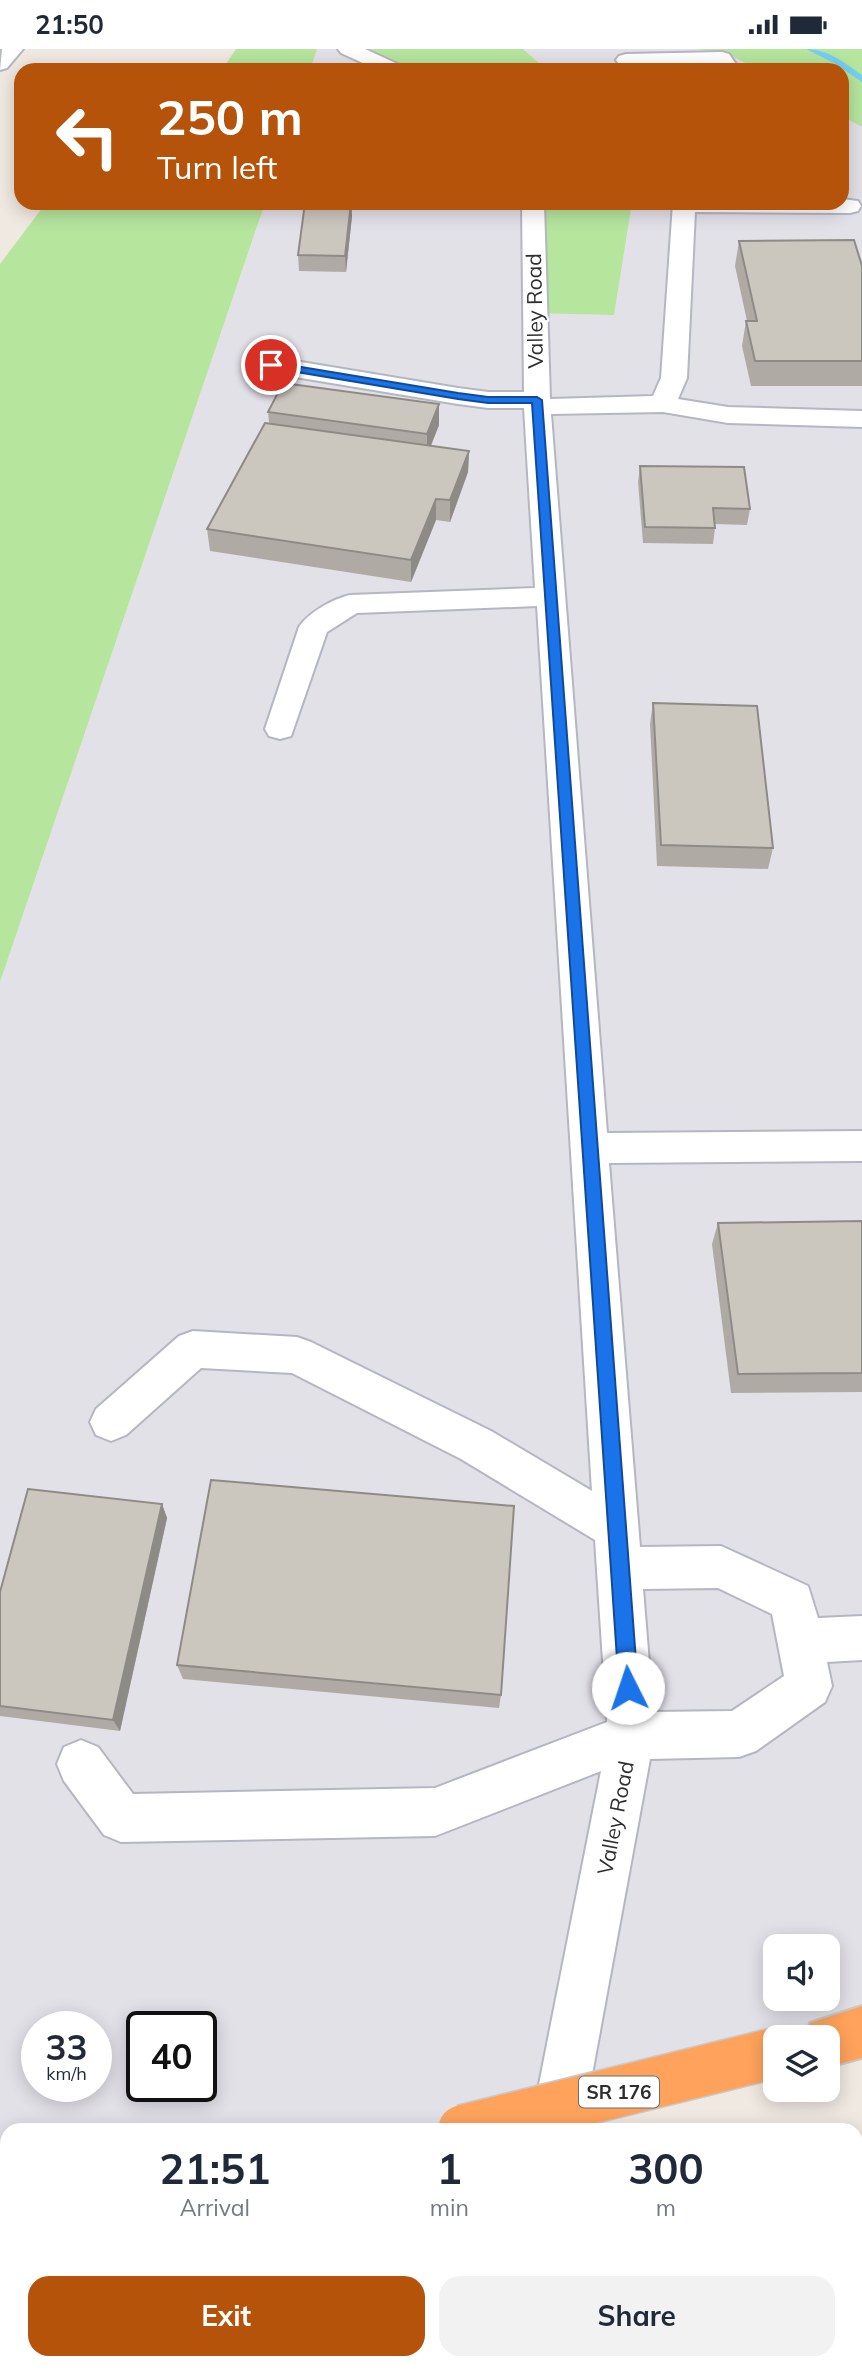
<!DOCTYPE html>
<html lang="en">
<head>
<meta charset="utf-8">
<style>
	:root { --surface:#fff; --page:#f2f2f3; --text:#1f2937; --muted:#747a83; --accent:#b45309 }
	body { margin:0; font-family:Mulish,sans-serif; background:var(--page); color:var(--text); height:100vh; display:flex; flex-direction:column; font-size:26px; white-space:nowrap }
	* { box-sizing:border-box; margin:0 }
	p { font-size:23px; color:var(--muted) }
	.icon { flex:none; width:38px; height:38px; fill:none; stroke:currentColor; stroke-width:2; stroke-linecap:round; stroke-linejoin:round }
	.map { position:relative; flex:1; overflow:hidden }
	.side { position:absolute; left:0px; top:2074px; width:863px; height:247px; display:flex; flex-direction:column; background:var(--surface); border-radius:21px 21px 0 0; box-shadow:0 4px 18px #0003 }
	.side>* { flex:none }
	.top-card { position:absolute; left:14px; top:14px; width:835px; height:147px; border-radius:21px; box-shadow:0 4px 18px #0003; background:#b45309; color:#fff; overflow:hidden }
	.controls { position:absolute; left:763px; top:1885px; display:grid; gap:14px }
	.controls a { display:grid; place-items:center; width:77px; height:77px; border-radius:14px; background:var(--surface); box-shadow:0 4px 18px #0003; font-size:35px }
	.speed { position:absolute; left:21px; top:1962px; display:flex; gap:14px; font-size:35px; font-weight:700; text-align:center }
	.speed>* { display:grid; place-content:center; width:91px; height:91px; border-radius:50%; background:var(--surface); box-shadow:0 4px 18px #0003; line-height:1 }
	.speed small { font-size:18px; font-weight:400 }
	.speed .limit { border:4px solid #111; border-radius:10px; background:#fff; color:#111 }
	.pin { position:absolute; display:grid; place-items:center; width:60px; height:60px; color:#fff; margin:-30px; border:4px solid #fff; border-radius:50%; box-shadow:0 2px 7px #0007 }
	.me { position:absolute; width:77px; margin:-38px; rotate:356deg; stroke-linejoin:round; filter:drop-shadow(0 0 5px #0008) }
	.turn { display:flex; align-items:center; gap:24px; height:147px; padding:0 28px; font-size:32px }
	.turn .icon { width:91px; height:91px; stroke-width:2.5 }
	.turn b { display:block; font-size:49px; line-height:60px }
	.eta { display:flex; justify-content:space-evenly; align-items:center; height:119px; text-align:center }
	.eta b { font-size:42px; font-weight:700; line-height:49px }
	.primary-button { display:flex; gap:14px; margin-top:auto; padding:14px 28px }
	.primary-button a { flex:1; height:80px; border-radius:21px; background:var(--accent); color:#fff; font-size:28px; font-weight:700; line-height:80px; text-align:center }
	.primary-button a+a { background:var(--page); color:var(--text) }
	.status { display:flex; justify-content:space-between; align-items:center; height:49px; padding:0 35px; background:var(--surface); direction:ltr }
	.status svg { height:19px; fill:currentColor }
	.map>svg:first-child { display:block }
	.industrial { fill:#e3e1e8; fill-rule:evenodd }
	.green { fill:#b6e59e }
	.lines { fill:none; stroke-linecap:round; stroke-linejoin:round }
	.stream { fill:#75cff0; fill-rule:evenodd }
	.minor-casing { stroke:#b4b7c1; stroke-width:4 }
	.highway-casing { stroke:#c9c9c9; stroke-width:4 }
	.minor { fill:#fff; fill-rule:evenodd }
	.highway { fill:#ffa35c; fill-rule:evenodd }
	.highway-bridge-casing { stroke:#c9c9c9; stroke-width:53; stroke-linecap:butt }
	.highway-bridge { stroke:#ffa35c; stroke-width:50 }
	.wall { fill:#afaba4 }
	.shaded-wall { fill:#8e8b86 }
	.building { fill:#cbc7bf; stroke:#8e8b86; stroke-width:2 }
	.route { fill:#1a73e8; stroke:#114b97; stroke-width:2 }
	.labels { text-anchor:middle; stroke-width:5; stroke-linejoin:round; paint-order:stroke }
	.shield { fill:#fff; stroke:#6d6d6d; stroke-width:2 }
	.shield-label { font-size:19px; font-weight:bold; fill:#2e2e2e }
	.street-label { font-size:21px; fill:#2e2e2e; stroke:#fff }
</style>
</head>
<body>
<div class="status"><b>21:50</b><svg viewBox="0 0 49 12"><path d="M0 12V9h3v3zM5 12V6h3v6zM10 12V3h3v9zM15 12V0h3v12zM26 1h20v11H26zM47 4h2v5h-2z"/></svg></div>
<div class="map">
<svg width="862" height="2320" viewBox="0 0 862 2320">
	<rect width="100%" height="100%" fill="#efe9e1"/>
	<g class="industrial">
		<path d="M 317,0 L 348,0 L 395,21 L 310,21 Z"/>
		<path d="M 523,0 L 694,0 L 725,3 L 758,21 L 547,21 Z"/>
		<path d="M 842,67 L 862,78 L 862,1983 L 828,1992 L 828,1988 L 775,1988 L 463,2081 L 7,2081 L 7,2203 L 0,2205 L 0,933 L 265,154 L 533,154 L 614,266 L 632,154 L 842,154 ZM 775,1897 L 828,1897 L 828,1950 L 775,1950 ZM 37,1978 L 96,1978 L 96,2037 L 37,2037 ZM 142,1978 L 201,1978 L 201,2037 L 142,2037 Z"/>
	</g>
	<g class="green">
		<path d="M 236,0 L 317,0 L 310,21 L 222,21 Z"/>
		<path d="M 348,0 L 523,0 L 547,21 L 395,21 Z"/>
		<path d="M 694,0 L 862,0 L 862,78 L 842,67 L 842,21 L 758,21 L 725,3 Z"/>
		<path d="M 46,154 L 265,154 L 0,933 L 0,215 Z"/>
		<path d="M 533,154 L 632,154 L 614,266 L 535,264 Z"/>
		<path d="M 862,2223 L 862,2320 L 507,2320 L 531,2314 L 856,2314 L 856,2225 Z"/>
	</g>
	<g class="lines">
		<path class="stream" d="M 806,0 C 828,0 845,14 862,26 L 862,33 L 834,14 Z"/>
		<defs>
			<g id="minor">
				<path d="M 2,0 L 23,0 L 7,19 L 0,21 Z"/>
				<path d="M 338,0 L 365,0 L 402,17 L 405,21 L 378,21 L 341,4 Z"/>
				<path d="M 722,3 L 729,5 L 740,21 L 720,21 L 716,15 L 626,17 L 619,15 L 616,11 L 619,7 L 626,5 Z"/>
				<path d="M 842,150 L 858,152 L 861,157 L 858,162 L 850,164 L 695,163 L 687,329 L 678,350 L 728,358 L 862,362 L 862,378 L 728,374 L 663,363 L 551,365 L 607,1084 L 862,1082 L 862,1112 L 609,1114 L 640,1498 L 721,1497 L 808,1537 L 818,1569 L 862,1567 L 862,1611 L 827,1613 L 832,1637 L 825,1653 L 756,1702 L 739,1708 L 650,1710 L 582,2080 L 530,2081 L 601,1722 L 435,1787 L 121,1793 L 104,1786 L 64,1732 L 57,1715 L 64,1698 L 81,1691 L 98,1698 L 133,1745 L 435,1739 L 607,1673 L 595,1491 L 461,1410 L 292,1324 L 201,1319 L 126,1386 L 111,1392 L 96,1386 L 90,1373 L 96,1360 L 179,1287 L 193,1282 L 297,1288 L 311,1293 L 491,1382 L 592,1442 L 537,557 L 357,564 L 327,583 L 291,687 L 280,690 L 269,687 L 265,680 L 299,578 C 309,563 333,550 350,546 L 535,539 L 524,359 L 488,359 L 458,355 L 271,324 L 262,321 L 258,316 L 262,311 L 271,308 L 458,339 L 488,343 L 524,343 L 522,154 L 544,154 L 550,350 L 653,347 L 661,329 L 673,154 L 842,154 ZM 718,1539 L 772,1565 L 784,1627 L 732,1662 L 653,1663 L 643,1540 Z"/>
			</g>
			<g id="highway">
				<path d="M 862,1957 L 862,2009 L 828,2018 L 828,1988 L 804,1988 L 810,1974 Z"/>
				<path d="M 7,2176 L 7,2230 L 0,2232 L 0,2178 Z"/>
				<path d="M 862,2195 L 862,2251 L 856,2253 L 856,2197 Z"/>
			</g>
		</defs>
		<use href="#minor" class="minor-casing"/>
		<use href="#highway" class="highway-casing"/>
		<use href="#minor" class="minor"/>
		<use href="#highway" class="highway"/>
		<defs>
			<g id="highway-bridge">
				<path d="M 463,2081 L 775,2004"/>
				<path d="M 507,2320 L 531,2314"/>
			</g>
		</defs>
		<use href="#highway-bridge" class="highway-bridge-casing"/>
		<use href="#highway-bridge" class="highway-bridge"/>
	</g>
	<g class="wall">
		<path d="M 351,154 L 352,167 L 346,223 L 299,222 L 298,206 Z"/>
		<path d="M 739,192 L 862,217 L 862,337 L 751,337 L 742,297 L 746,272 L 747,272 L 735,217 Z"/>
		<path d="M 439,355 L 439,376 L 431,397 L 469,402 L 468,423 L 450,473 L 436,471 L 411,533 L 210,502 L 207,480 L 269,374 L 268,363 Z"/>
		<path d="M 640,417 L 750,460 L 747,476 L 715,475 L 715,479 L 713,495 L 643,494 L 638,433 Z"/>
		<path d="M 653,654 L 773,799 L 768,820 L 657,817 L 650,675 Z"/>
		<path d="M 862,1172 L 862,1343 L 731,1344 L 712,1195 L 718,1174 Z"/>
		<path d="M 162,1455 L 167,1469 L 120,1682 L 0,1667 L 0,1543 Z"/>
		<path d="M 177,1616 L 501,1646 L 499,1659 L 183,1630 Z"/>
	</g>
	<g class="shaded-wall">
		<path d="M 351,154 L 352,167 L 346,223 L 345,207 Z"/>
		<path d="M 439,355 L 439,376 L 427,406 L 427,385 Z"/>
		<path d="M 469,402 L 468,423 L 450,473 L 450,451 Z"/>
		<path d="M 436,450 L 436,471 L 411,533 L 411,511 Z"/>
		<path d="M 162,1455 L 167,1469 L 120,1682 L 113,1671 Z"/>
	</g>
	<g class="building">
		<path d="M 305,154 L 351,154 L 345,207 L 298,206 Z"/>
		<path d="M 854,191 L 862,217 L 862,312 L 755,312 L 746,272 L 757,272 L 739,192 Z"/>
		<path d="M 283,334 L 439,355 L 427,385 L 268,363 Z"/>
		<path d="M 265,374 L 469,402 L 450,451 L 436,450 L 411,511 L 207,480 Z"/>
		<path d="M 640,417 L 744,418 L 750,460 L 713,459 L 715,479 L 645,478 Z"/>
		<path d="M 653,654 L 757,657 L 773,799 L 661,796 Z"/>
		<path d="M 862,1172 L 862,1324 L 738,1325 L 718,1174 Z"/>
		<path d="M 211,1431 L 514,1457 L 501,1646 L 177,1616 Z"/>
		<path d="M 28,1440 L 162,1455 L 113,1671 L 0,1657 L 0,1543 Z"/>
	</g>
	<path class="route" d="M 271,313 L 458,344 L 488,348 L 537,348 L 542,351 L 638,1639 L 635,1646 L 628,1649 L 621,1646 L 619,1639 L 532,354 L 488,354 L 458,350 L 267,318 L 265,316 Z"/>
	<g class="labels">
		<rect class="shield" x="579" y="2027.5" width="80" height="31" rx="5"/>
		<g class="shield-label">
			<text x="619" y="2050">SR 176</text>
		</g>
		<g class="street-label">
			<text transform="translate(535 262) rotate(-91)" y="7">Valley Road</text>
			<text transform="translate(616 1769) rotate(-79)" y="7">Valley Road</text>
		</g>
	</g>
</svg>
<div class="controls">
<a><svg class="icon" aria-label="sound" viewBox="0 0 24 24"><path d="M4 9h4l5-4v14l-5-4H4zM17 9q2 3 0 6"/></svg></a>
<a><svg class="icon" aria-label="layers" viewBox="0 0 24 24"><path d="M12 4l9 5-9 5-9-5zM3 14l9 5 9-5"/></svg></a>
</div>
<div class="speed"><div>33<small>km/h</small></div><div class="limit">40</div></div>
<div class="pin" style="left:271px;top:316px;background:#d93025"><svg class="icon" aria-label="arrive" viewBox="0 0 24 24"><path d="M6 21V4h12l-3 4 3 4H6"/></svg></div>
<svg class="me" style="left:628px;top:1639px" viewBox="-20 -20 40 40"><circle r="19" fill="#fff"/><path d="M0-13L10 11 0 6-10 11z" fill="#1a73e8"/></svg>
<div class="top-card">
<div class="turn"><svg class="icon" aria-label="left" viewBox="0 0 24 24"><path d="M17 20v-9H6M10 6l-5 5 5 5"/></svg><div><b>250 m</b>Turn left</div></div>
</div>
<section class="side">
<div class="eta">
<div><b>21:51</b><p>Arrival</p></div>
<div><b>1</b><p>min</p></div>
<div><b>300</b><p>m</p></div>
</div>
<div class="primary-button"><a>Exit</a><a>Share</a></div>
</section>
</div>
</body>
</html>
